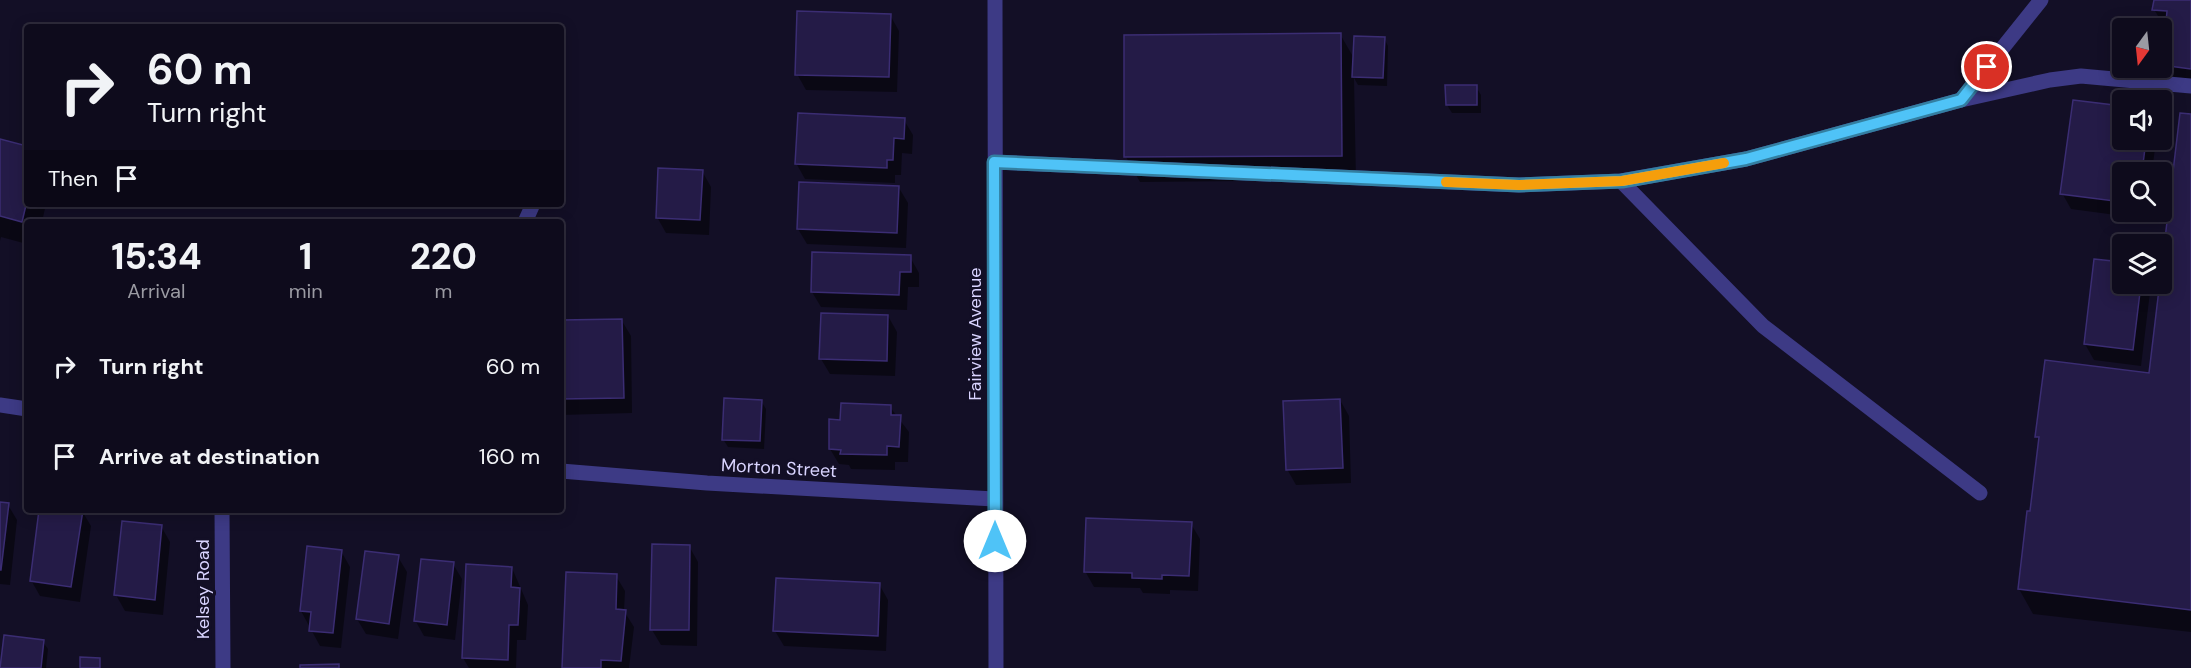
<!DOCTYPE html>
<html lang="en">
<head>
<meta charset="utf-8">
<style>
	:root { --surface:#0e0b1c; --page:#171425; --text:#f1f3f6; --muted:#9b9ba3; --line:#2e2b3b }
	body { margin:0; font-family:"DM Sans",sans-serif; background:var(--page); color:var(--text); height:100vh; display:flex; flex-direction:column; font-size:22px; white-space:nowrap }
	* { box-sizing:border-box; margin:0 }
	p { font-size:20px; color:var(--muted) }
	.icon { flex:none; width:33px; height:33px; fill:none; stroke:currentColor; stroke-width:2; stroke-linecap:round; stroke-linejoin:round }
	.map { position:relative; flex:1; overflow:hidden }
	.sheet { position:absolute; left:24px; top:219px; width:540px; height:294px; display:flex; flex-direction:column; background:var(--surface); border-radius:6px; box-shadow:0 3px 15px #0003,0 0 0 2px var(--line) }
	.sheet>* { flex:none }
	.top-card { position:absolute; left:24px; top:24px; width:540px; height:183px; border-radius:6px; box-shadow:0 3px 15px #0003,0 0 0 2px var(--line); background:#0e0b1c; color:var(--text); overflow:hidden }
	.needle { width:39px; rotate:195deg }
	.tools { position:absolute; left:2112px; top:18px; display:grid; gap:12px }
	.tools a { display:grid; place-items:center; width:60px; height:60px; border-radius:6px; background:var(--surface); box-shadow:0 3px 15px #0003,0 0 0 2px var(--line); font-size:30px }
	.pin { position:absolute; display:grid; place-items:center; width:51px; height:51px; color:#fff; margin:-26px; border:3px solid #fff; border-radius:50%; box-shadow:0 2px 6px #0007 }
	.me { position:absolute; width:66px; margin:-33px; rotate:0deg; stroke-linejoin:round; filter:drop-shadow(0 0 4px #0008) }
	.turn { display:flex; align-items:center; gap:21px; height:126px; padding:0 24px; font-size:27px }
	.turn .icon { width:78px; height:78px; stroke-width:2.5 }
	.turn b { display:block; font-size:42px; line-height:51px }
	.then { display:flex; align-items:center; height:57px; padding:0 24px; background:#0003; gap:12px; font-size:22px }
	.eta { display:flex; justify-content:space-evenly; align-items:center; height:102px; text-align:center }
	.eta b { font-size:36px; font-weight:800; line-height:42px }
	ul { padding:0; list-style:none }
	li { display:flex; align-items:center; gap:18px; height:90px; padding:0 24px }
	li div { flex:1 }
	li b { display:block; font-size:22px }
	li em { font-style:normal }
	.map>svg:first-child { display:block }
	.shadow { fill:#0007 }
	.building { fill:#241b47; stroke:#3b2d73; stroke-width:1.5 }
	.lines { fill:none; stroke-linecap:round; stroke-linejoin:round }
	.lane { stroke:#3d3a85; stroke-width:15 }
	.street { stroke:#3d3a85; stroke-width:15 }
	.route-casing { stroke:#337fa1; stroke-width:15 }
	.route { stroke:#4fc3f7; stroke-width:10 }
	.slow { stroke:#f59e0b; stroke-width:10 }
	.labels { text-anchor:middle; stroke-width:6; stroke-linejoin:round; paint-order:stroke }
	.street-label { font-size:18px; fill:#d9d4ff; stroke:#130f26 }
</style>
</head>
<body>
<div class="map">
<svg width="2191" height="668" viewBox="0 0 2191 668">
	<rect width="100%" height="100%" fill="#130f26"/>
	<g class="shadow">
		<path d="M 2155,0 L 2191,0 L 2191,92 L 2176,90 L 2162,65 L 2166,30 L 2154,9 Z"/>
		<path d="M 890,15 L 899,31 L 897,92 L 806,90 L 797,74 Z"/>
		<path d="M 1340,34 L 1355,60 L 1384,38 L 1388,46 L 1387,86 L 1358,85 L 1354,78 L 1356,180 L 1140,182 L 1126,157 Z"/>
		<path d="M 1476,87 L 1481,95 L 1481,113 L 1452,113 L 1447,105 Z"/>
		<path d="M 2075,101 L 2122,108 L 2122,140 L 2156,140 L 2152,172 L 2122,172 L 2122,212 L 2147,212 L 2146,219 L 2071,209 L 2062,193 Z"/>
		<path d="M 2191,115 L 2191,632 L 2033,614 L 2019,589 L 2040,443 L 2037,437 L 2150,374 Z"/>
		<path d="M 904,120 L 913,135 L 912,154 L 902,153 L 901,175 L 895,175 L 895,183 L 805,179 L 796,163 Z"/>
		<path d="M 0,140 L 27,147 L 27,204 L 46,204 L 42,222 L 27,222 L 27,244 L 1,237 L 0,241 Z"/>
		<path d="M 702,171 L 711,187 L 709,235 L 666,233 L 657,217 Z"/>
		<path d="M 899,188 L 908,203 L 906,248 L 807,244 L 798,229 Z"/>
		<path d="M 910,257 L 919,273 L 919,287 L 908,287 L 907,310 L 821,307 L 812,292 Z"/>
		<path d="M 2096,261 L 2122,264 L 2122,284 L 2151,284 L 2141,366 L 2094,360 L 2085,344 Z"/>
		<path d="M 888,316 L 897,332 L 895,376 L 830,374 L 821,359 Z"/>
		<path d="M 622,321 L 631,336 L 632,413 L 561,415 L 561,322 Z"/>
		<path d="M 1340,400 L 1349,416 L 1351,483 L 1296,485 L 1287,469 Z"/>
		<path d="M 761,401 L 766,409 L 764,449 L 728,447 L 723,439 Z"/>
		<path d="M 890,407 L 909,432 L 908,462 L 895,462 L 895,470 L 851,469 L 849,465 L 839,464 L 830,449 L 842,422 Z"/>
		<path d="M 0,504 L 8,505 L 17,520 L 10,585 L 0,584 Z"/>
		<path d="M 41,510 L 82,511 L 91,526 L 80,602 L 40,596 L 31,580 Z"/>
		<path d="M 1191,524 L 1200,539 L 1198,591 L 1170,590 L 1170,594 L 1143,593 L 1140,588 L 1094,587 L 1085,571 Z"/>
		<path d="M 161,526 L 170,542 L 163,615 L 125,611 L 116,595 Z"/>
		<path d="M 689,546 L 698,562 L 697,646 L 661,645 L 652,630 Z"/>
		<path d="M 341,551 L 350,567 L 341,648 L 320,646 L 301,611 Z"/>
		<path d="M 398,557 L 407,572 L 398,639 L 366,634 L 357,619 Z"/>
		<path d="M 453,564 L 462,579 L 455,640 L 424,636 L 415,620 Z"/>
		<path d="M 512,568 L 528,605 L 526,640 L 517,640 L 516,668 L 469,668 L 463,658 Z"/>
		<path d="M 616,576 L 625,591 L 624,611 L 634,627 L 629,668 L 563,668 Z"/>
		<path d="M 879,584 L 888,600 L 886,651 L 784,646 L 775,631 Z"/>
		<path d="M 43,642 L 48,649 L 46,668 L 2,668 Z"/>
	</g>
	<g class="building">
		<path d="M 2154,0 L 2191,0 L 2191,69 L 2162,65 L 2167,11 L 2152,10 Z"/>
		<path d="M 797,11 L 891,14 L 889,77 L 795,75 Z"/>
		<path d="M 1341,33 L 1342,156 L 1124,157 L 1124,35 Z"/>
		<path d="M 1354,36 L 1385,37 L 1383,78 L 1352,77 Z"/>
		<path d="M 1445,85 L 1477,85 L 1477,105 L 1446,105 Z"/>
		<path d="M 2073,100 L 2122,106 L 2122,140 L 2146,140 L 2142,172 L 2122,172 L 2122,202 L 2060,194 Z"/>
		<path d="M 798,113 L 905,118 L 904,139 L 894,138 L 893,160 L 887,160 L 887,168 L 795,164 Z"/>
		<path d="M 2180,113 L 2191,114 L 2191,610 L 2018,589 L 2027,511 L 2030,511 L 2039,437 L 2035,437 L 2045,360 L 2149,373 Z"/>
		<path d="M 0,139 L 27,146 L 27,201 L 22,222 L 0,216 Z"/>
		<path d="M 658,168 L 703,170 L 700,220 L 656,218 Z"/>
		<path d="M 799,182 L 899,186 L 897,233 L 797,229 Z"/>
		<path d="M 812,252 L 911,255 L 911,272 L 900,272 L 899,295 L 811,292 Z"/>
		<path d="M 2094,259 L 2122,262 L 2122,284 L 2141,284 L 2133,350 L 2084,344 Z"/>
		<path d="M 821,313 L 888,315 L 887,361 L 819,359 Z"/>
		<path d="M 622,319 L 624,398 L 561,399 L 561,320 Z"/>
		<path d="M 724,398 L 762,400 L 760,441 L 722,440 Z"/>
		<path d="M 1340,399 L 1343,468 L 1286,470 L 1283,401 Z"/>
		<path d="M 841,403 L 891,405 L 891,415 L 901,415 L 899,447 L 887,446 L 887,455 L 840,454 L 841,450 L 829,449 L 829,419 L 840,420 Z"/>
		<path d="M 0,502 L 9,503 L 1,570 L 0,570 Z"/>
		<path d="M 39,510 L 83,510 L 71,587 L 30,581 Z"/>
		<path d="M 1086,518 L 1192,522 L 1189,576 L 1162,575 L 1162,579 L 1132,578 L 1132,573 L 1084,572 Z"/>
		<path d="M 122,521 L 162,525 L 155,600 L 114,595 Z"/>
		<path d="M 652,544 L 690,545 L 689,630 L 650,630 Z"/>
		<path d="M 307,546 L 342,550 L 333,633 L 309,631 L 311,612 L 300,611 Z"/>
		<path d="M 365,551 L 399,555 L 389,624 L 356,619 Z"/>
		<path d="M 421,559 L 454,562 L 447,625 L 414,621 Z"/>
		<path d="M 466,564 L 512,567 L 511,587 L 520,588 L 518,625 L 509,625 L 508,660 L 462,658 Z"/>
		<path d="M 566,572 L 617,574 L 616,609 L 626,610 L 621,661 L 601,660 L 601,668 L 562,668 Z"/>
		<path d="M 776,578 L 880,583 L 878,636 L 773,631 Z"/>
		<path d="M 4,635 L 44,640 L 41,668 L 0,668 Z"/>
		<path d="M 80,657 L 100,658 L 100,668 L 80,668 Z"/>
		<path d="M 339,664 L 339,668 L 300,668 L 300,665 Z"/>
	</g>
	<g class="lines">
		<g class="lane">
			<path d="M 1961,100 L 2041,0"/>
			<path d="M 995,162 L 1519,185 L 1621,181 L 1746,159 L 1961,100 L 2050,80 L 2081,76 L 2191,86"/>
			<path d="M 1621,181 L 1763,326 L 1980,493"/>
			<path d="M 525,222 L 533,204"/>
		</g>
		<g class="street">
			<path d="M 995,0 L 996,668"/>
			<path d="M 0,405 L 27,409"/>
			<path d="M 561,471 L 707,483 L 994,499"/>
			<path d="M 222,510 L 223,668"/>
		</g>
	</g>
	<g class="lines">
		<defs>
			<path id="route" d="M 995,541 L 994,162 L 1519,185 L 1622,181 L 1746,159 L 1961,100 L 1987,67"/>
		</defs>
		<use href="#route" class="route-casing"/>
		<use href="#route" class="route"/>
		<path class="slow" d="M 1446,182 L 1519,185 L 1622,181 L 1724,163"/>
	</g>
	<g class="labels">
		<g class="street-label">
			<text transform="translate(975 334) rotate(-90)" y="6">Fairview Avenue</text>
			<text transform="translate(779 468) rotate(3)" y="6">Morton Street</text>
			<text transform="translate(203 589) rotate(-90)" y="6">Kelsey Road</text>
		</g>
	</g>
</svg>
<div class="tools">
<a><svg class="needle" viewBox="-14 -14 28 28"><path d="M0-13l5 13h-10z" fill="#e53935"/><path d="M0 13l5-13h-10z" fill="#9b9ba3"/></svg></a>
<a><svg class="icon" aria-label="sound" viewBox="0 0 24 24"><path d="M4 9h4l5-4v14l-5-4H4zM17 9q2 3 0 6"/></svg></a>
<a><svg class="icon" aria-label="search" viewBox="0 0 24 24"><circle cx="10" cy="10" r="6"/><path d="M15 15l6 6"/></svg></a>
<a><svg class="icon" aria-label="layers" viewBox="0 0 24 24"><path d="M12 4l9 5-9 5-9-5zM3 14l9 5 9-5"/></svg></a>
</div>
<div class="pin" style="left:1987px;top:67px;background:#d93025"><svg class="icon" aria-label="arrive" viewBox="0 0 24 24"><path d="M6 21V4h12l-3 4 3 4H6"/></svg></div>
<svg class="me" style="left:995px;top:541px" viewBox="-20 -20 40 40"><circle r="19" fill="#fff"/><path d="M0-13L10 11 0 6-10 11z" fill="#4fc3f7"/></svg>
<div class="top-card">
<div class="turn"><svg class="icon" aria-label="right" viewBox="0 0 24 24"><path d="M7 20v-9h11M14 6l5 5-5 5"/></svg><div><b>60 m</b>Turn right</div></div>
<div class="then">Then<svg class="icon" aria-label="arrive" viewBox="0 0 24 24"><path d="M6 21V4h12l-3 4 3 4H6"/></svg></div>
</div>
<section class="sheet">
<div class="eta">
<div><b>15:34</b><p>Arrival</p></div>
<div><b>1</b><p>min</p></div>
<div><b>220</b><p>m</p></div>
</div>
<ul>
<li><svg class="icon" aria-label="right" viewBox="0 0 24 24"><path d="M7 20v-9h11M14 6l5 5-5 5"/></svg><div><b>Turn right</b></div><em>60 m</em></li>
<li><svg class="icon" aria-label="arrive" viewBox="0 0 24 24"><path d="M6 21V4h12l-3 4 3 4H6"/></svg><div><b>Arrive at destination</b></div><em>160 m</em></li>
</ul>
</section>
</div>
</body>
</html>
